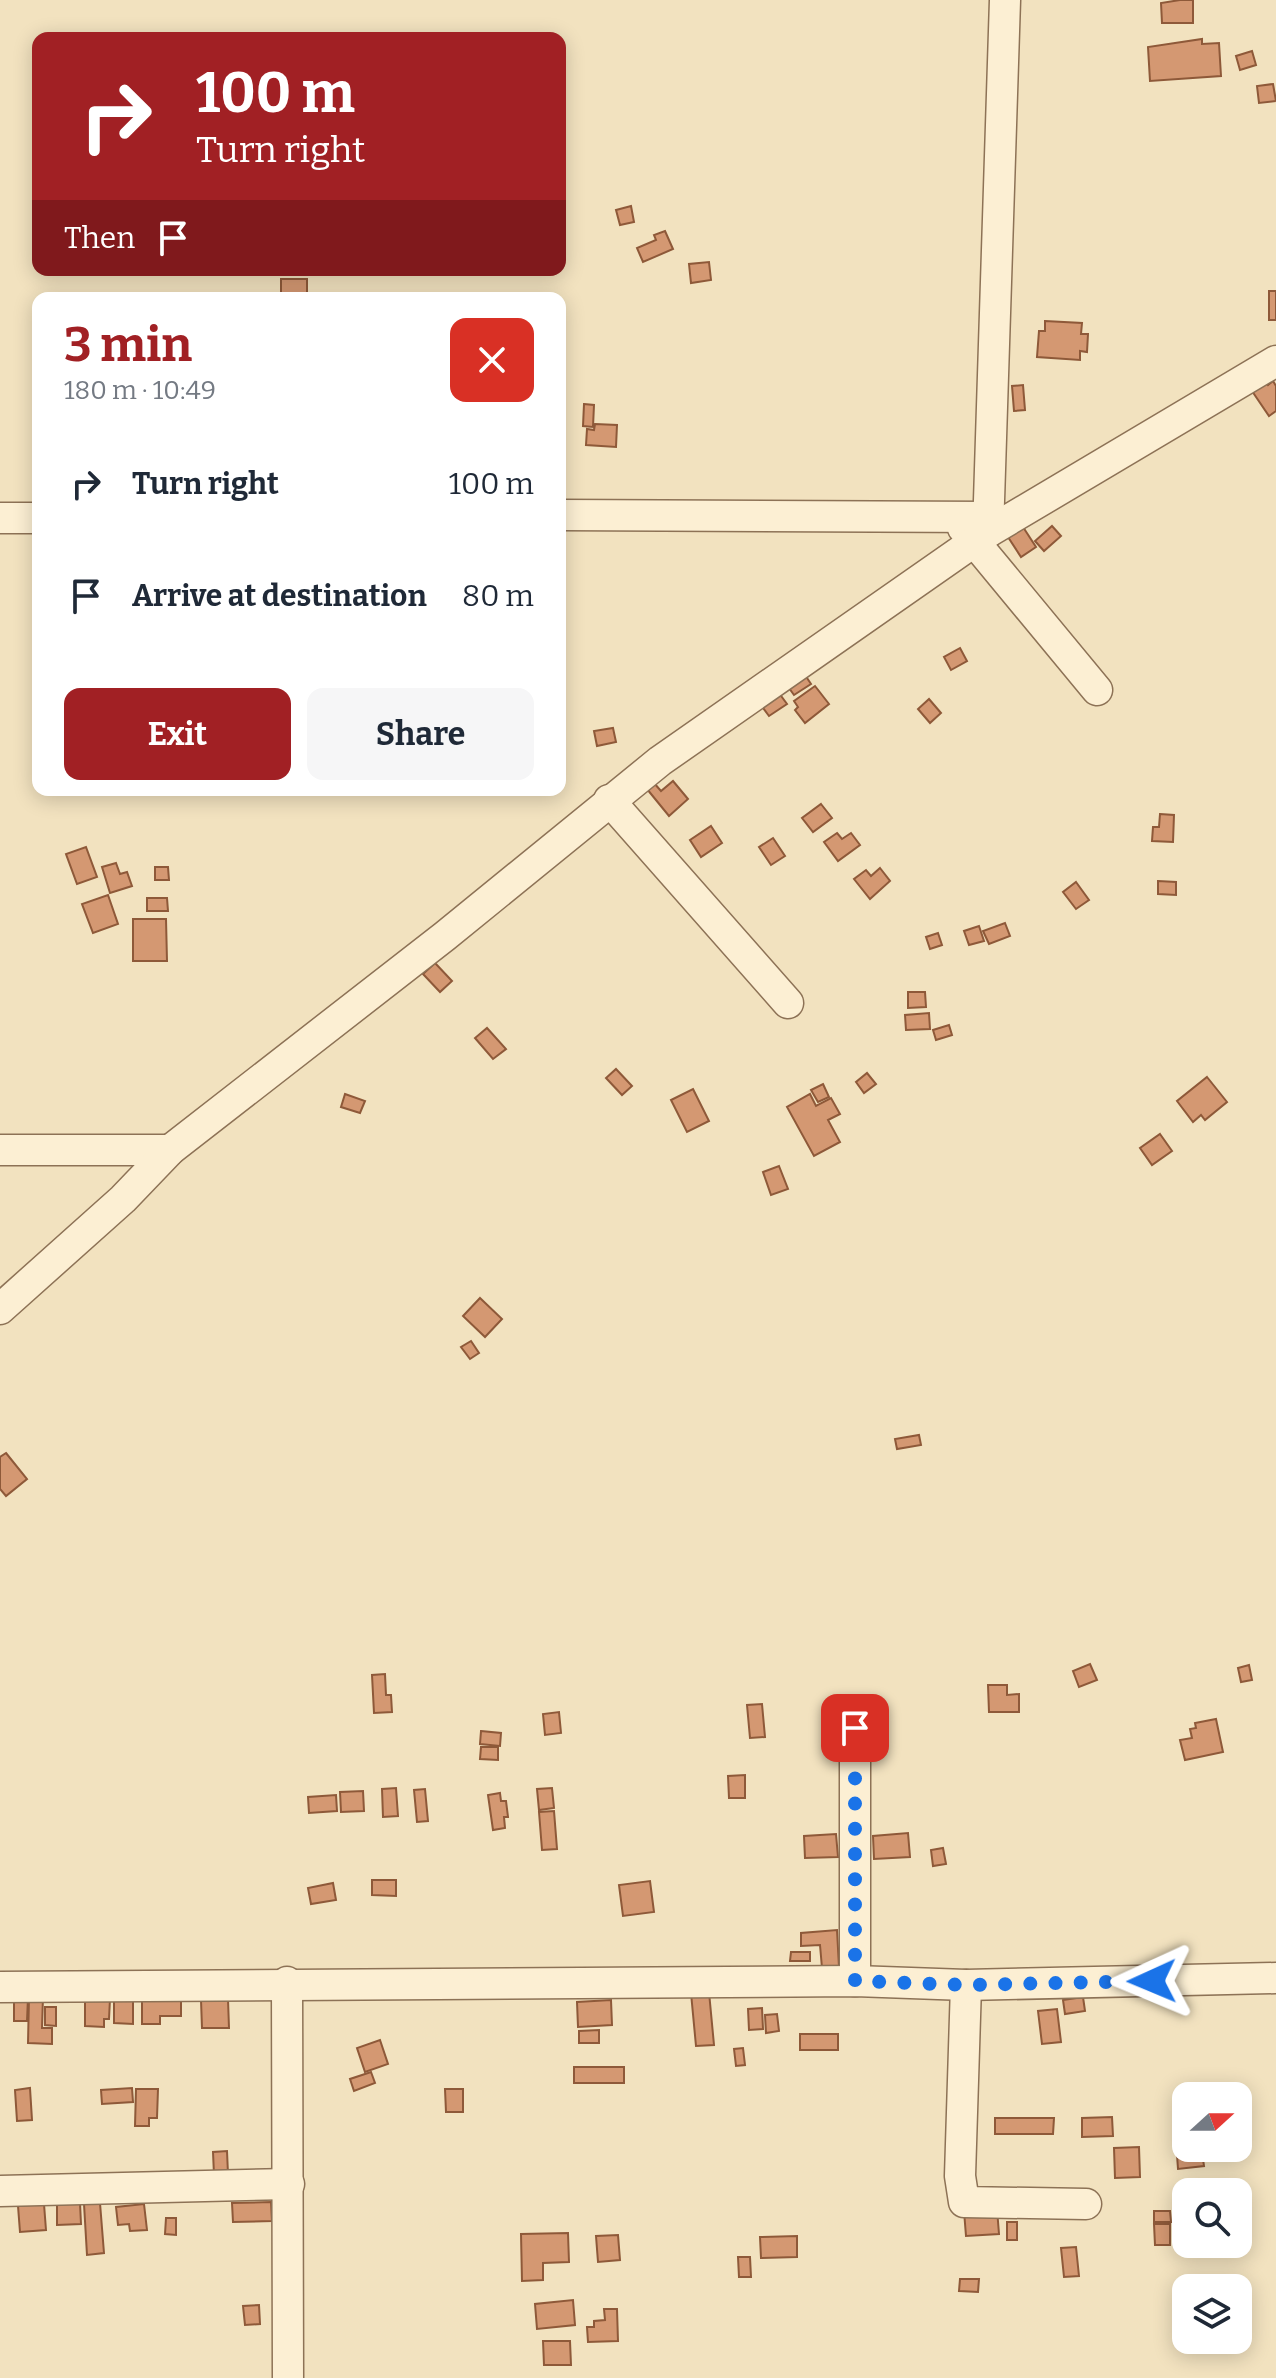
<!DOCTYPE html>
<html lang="en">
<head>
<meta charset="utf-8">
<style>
	:root { --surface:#fff; --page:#f6f6f7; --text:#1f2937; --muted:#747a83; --accent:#a12024 }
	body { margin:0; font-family:Bitter,serif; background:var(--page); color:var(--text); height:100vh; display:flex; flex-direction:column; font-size:30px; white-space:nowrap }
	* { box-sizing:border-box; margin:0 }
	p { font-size:26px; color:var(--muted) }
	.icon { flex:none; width:44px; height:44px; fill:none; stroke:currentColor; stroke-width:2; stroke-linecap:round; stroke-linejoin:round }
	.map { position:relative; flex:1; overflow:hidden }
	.panel { position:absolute; left:32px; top:292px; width:534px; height:504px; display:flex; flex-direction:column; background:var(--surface); border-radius:16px; box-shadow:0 4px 20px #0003 }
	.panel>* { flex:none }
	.top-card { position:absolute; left:32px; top:32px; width:534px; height:244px; border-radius:16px; box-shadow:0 4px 20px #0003; background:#a12024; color:#fff; overflow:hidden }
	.needle { width:52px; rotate:69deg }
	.fabs { position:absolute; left:1172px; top:2082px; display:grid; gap:16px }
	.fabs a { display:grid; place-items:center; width:80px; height:80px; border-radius:16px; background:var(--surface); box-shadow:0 4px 20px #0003; font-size:40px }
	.pin { position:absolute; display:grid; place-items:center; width:68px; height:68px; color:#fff; margin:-34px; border-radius:16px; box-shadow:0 4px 12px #0006 }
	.me { position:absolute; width:88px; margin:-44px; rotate:269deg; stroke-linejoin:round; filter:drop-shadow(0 0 6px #0008) }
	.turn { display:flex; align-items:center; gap:28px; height:168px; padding:0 32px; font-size:36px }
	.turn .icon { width:104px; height:104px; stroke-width:2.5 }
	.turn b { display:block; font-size:56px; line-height:68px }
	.then { display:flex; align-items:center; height:76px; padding:0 32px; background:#0003; gap:16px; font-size:30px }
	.round { display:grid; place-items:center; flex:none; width:84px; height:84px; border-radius:16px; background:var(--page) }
	.head { display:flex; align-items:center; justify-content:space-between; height:136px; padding:0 32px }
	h1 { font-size:48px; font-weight:700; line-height:60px; color:var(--accent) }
	.button { display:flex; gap:16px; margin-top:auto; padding:16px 32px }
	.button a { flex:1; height:92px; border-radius:16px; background:var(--accent); color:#fff; font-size:32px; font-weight:700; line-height:92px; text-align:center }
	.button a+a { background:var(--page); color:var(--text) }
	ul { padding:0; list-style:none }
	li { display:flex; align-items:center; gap:24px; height:112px; padding:0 32px }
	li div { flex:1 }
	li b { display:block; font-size:30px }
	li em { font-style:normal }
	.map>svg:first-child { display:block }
	.building { fill:#d49872; stroke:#8e5939; stroke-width:2 }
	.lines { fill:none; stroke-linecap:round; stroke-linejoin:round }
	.minor-casing { stroke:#8d7256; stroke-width:33 }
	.minor { stroke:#fcefd3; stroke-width:30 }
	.route { stroke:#1a73e8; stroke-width:14; stroke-dasharray:0 25.2 }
</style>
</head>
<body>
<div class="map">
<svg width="1276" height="2378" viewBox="0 0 1276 2378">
	<rect width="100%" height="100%" fill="#f2e2bf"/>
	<g class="building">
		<path d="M 1180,0 L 1193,0 L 1193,23 L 1162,23 L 1161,3 Z"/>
		<path d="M 1202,39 L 1202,44 L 1219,43 L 1221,76 L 1150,81 L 1148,47 Z"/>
		<path d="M 1252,51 L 1256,65 L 1240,70 L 1236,56 Z"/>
		<path d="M 1273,84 L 1276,101 L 1259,103 L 1257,86 Z"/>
		<path d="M 631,206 L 634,222 L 620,225 L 616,210 Z"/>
		<path d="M 665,231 L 673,249 L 643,262 L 637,248 L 656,240 L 654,235 Z"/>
		<path d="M 709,262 L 711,280 L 691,283 L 689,264 Z"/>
		<rect x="281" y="279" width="26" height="19"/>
		<rect x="1269" y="291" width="7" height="29"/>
		<path d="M 1045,321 L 1082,323 L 1081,334 L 1088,334 L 1087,352 L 1080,351 L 1080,360 L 1037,357 L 1039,331 L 1045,331 Z"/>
		<path d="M 1265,381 L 1268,385 L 1273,381 L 1276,386 L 1276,411 L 1269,416 L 1252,391 Z"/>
		<path d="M 1023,385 L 1025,410 L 1014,411 L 1012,386 Z"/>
		<path d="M 584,404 L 594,405 L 593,427 L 583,426 Z"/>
		<path d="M 595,424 L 617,425 L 616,447 L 586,445 L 587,429 L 594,430 Z"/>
		<path d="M 1052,526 L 1061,536 L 1044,551 L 1035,541 Z"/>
		<path d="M 1023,527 L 1036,547 L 1021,557 L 1008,537 Z"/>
		<path d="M 960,648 L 967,661 L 951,670 L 944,657 Z"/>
		<path d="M 801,669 L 811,684 L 794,695 L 784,681 Z"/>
		<path d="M 815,686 L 829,704 L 805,723 L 795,710 L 798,707 L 794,701 Z"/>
		<path d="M 776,689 L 787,704 L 769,716 L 758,701 Z"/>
		<path d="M 929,699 L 941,713 L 930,723 L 918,709 Z"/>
		<path d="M 613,728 L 616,742 L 597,746 L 594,731 Z"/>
		<path d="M 673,781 L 688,799 L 669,816 L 647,789 L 654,783 L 661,791 Z"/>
		<path d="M 821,804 L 832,818 L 813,832 L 802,818 Z"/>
		<path d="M 1160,814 L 1174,815 L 1173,842 L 1152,841 L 1153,827 L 1159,827 Z"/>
		<path d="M 711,826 L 722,843 L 701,857 L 690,840 Z"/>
		<path d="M 837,833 L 842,839 L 851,833 L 860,845 L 838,861 L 824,842 Z"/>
		<path d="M 773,838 L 785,856 L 771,865 L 759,847 Z"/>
		<path d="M 86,847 L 97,877 L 77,884 L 66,854 Z"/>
		<path d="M 116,863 L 120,874 L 127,872 L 132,886 L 110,893 L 102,867 Z"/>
		<path d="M 155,867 L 168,867 L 169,880 L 155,880 Z"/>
		<path d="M 880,868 L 890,881 L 870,899 L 854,879 L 866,870 L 871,876 Z"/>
		<path d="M 1158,881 L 1176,882 L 1176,895 L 1158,894 Z"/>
		<path d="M 1076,882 L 1089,900 L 1076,909 L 1063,892 Z"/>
		<path d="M 108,895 L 118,924 L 93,933 L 82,904 Z"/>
		<path d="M 147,898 L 167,898 L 168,911 L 147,911 Z"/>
		<path d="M 133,919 L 166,919 L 167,961 L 133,961 Z"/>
		<path d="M 1005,923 L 1010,936 L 989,944 L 983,931 Z"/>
		<path d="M 979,926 L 984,941 L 969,945 L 964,931 Z"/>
		<path d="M 938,933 L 942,945 L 930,949 L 926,937 Z"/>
		<path d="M 435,963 L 452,981 L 440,992 L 423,974 Z"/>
		<path d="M 908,992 L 925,992 L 926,1007 L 908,1008 Z"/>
		<path d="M 929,1013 L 930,1029 L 906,1030 L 905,1015 Z"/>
		<path d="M 949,1025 L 952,1035 L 936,1040 L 933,1030 Z"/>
		<path d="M 487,1028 L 506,1049 L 493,1059 L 475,1038 Z"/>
		<path d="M 616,1069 L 632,1086 L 622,1095 L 606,1078 Z"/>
		<path d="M 867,1073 L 876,1084 L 864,1093 L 856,1082 Z"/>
		<path d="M 1207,1077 L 1227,1102 L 1205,1120 L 1201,1115 L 1193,1122 L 1177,1101 Z"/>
		<path d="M 823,1084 L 829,1097 L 818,1102 L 811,1090 Z"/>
		<path d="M 693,1089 L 709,1121 L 687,1132 L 671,1100 Z"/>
		<path d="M 345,1094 L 365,1101 L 360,1113 L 341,1107 Z"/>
		<path d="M 810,1094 L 816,1106 L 831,1098 L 840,1114 L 828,1120 L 840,1142 L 814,1156 L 787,1107 Z"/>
		<path d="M 1160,1134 L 1172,1151 L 1152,1165 L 1140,1148 Z"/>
		<path d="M 779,1166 L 788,1189 L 771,1195 L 763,1172 Z"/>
		<path d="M 480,1298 L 502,1319 L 485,1337 L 463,1316 Z"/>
		<path d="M 471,1341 L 479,1353 L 470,1359 L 461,1347 Z"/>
		<path d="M 919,1435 L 921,1445 L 897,1449 L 895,1439 Z"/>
		<path d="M 6,1453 L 27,1479 L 6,1496 L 0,1489 L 0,1457 Z"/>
		<path d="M 1090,1664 L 1097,1680 L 1079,1687 L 1073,1671 Z"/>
		<path d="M 1249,1665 L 1252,1680 L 1241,1682 L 1238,1668 Z"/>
		<path d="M 385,1674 L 386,1695 L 391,1695 L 392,1712 L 374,1713 L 372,1675 Z"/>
		<path d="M 988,1685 L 1007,1685 L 1007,1695 L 1019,1694 L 1019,1712 L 989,1712 Z"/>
		<path d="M 762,1704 L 765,1737 L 750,1738 L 747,1705 Z"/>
		<path d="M 559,1712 L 561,1733 L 545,1735 L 543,1714 Z"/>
		<path d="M 1216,1719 L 1223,1752 L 1185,1760 L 1180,1740 L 1192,1738 L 1190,1729 L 1196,1728 L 1195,1723 Z"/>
		<path d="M 481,1731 L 501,1733 L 500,1746 L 480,1744 Z"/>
		<path d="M 481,1747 L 498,1747 L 498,1760 L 480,1759 Z"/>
		<path d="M 745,1775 L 745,1798 L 729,1798 L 728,1776 Z"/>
		<path d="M 396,1788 L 398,1816 L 383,1817 L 382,1789 Z"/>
		<path d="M 552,1788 L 554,1808 L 539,1810 L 537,1789 Z"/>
		<path d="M 425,1789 L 428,1821 L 417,1822 L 414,1790 Z"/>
		<path d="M 363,1791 L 364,1811 L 341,1812 L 340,1792 Z"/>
		<path d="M 500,1793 L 501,1801 L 506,1801 L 508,1817 L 504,1817 L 505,1828 L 493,1830 L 488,1795 Z"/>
		<path d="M 336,1795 L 337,1811 L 309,1813 L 308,1797 Z"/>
		<path d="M 554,1811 L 557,1849 L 542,1850 L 539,1812 Z"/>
		<path d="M 908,1833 L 910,1857 L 874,1859 L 873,1836 Z"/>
		<path d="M 836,1834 L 838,1857 L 805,1858 L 804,1836 Z"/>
		<path d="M 943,1848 L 946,1864 L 933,1866 L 931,1850 Z"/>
		<path d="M 372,1880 L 396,1880 L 396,1896 L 372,1895 Z"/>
		<path d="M 650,1881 L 654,1912 L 623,1916 L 619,1885 Z"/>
		<path d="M 333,1883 L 336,1900 L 311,1904 L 308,1888 Z"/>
		<path d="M 837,1930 L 839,1967 L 822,1968 L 820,1945 L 801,1946 L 801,1933 Z"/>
		<path d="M 791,1952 L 810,1952 L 810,1961 L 790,1961 Z"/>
		<path d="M 709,1992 L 714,2045 L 696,2046 L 691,1993 Z"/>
		<path d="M 14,1997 L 28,1997 L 27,2021 L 14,2021 Z"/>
		<path d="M 29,1997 L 43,1997 L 42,2028 L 52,2028 L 52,2044 L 28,2043 Z"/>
		<path d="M 1083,1997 L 1085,2011 L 1065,2014 L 1063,2000 Z"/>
		<path d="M 85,1999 L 110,1999 L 109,2019 L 104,2019 L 104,2027 L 85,2026 Z"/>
		<path d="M 114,1999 L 133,1999 L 133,2024 L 114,2023 Z"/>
		<path d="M 228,1999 L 229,2028 L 202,2028 L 201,2000 Z"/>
		<path d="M 142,2000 L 181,2001 L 181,2016 L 160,2016 L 160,2024 L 142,2024 Z"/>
		<path d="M 611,2000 L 612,2025 L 578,2027 L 577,2002 Z"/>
		<path d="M 45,2007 L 56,2007 L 56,2026 L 45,2025 Z"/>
		<path d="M 762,2008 L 763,2029 L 749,2030 L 748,2009 Z"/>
		<path d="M 1057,2009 L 1061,2042 L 1042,2044 L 1038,2011 Z"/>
		<path d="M 777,2014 L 779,2031 L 766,2033 L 765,2015 Z"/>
		<path d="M 599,2030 L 599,2043 L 579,2043 L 579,2031 Z"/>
		<rect x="800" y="2034" width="38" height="16"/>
		<path d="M 380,2040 L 388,2064 L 365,2072 L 357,2048 Z"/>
		<path d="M 743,2048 L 745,2065 L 736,2066 L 734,2049 Z"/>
		<rect x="574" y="2067" width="50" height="16"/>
		<path d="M 371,2072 L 375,2083 L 354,2091 L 350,2079 Z"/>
		<path d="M 30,2088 L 32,2120 L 17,2121 L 15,2090 Z"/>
		<path d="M 132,2088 L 133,2102 L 102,2104 L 101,2090 Z"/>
		<path d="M 136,2089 L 158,2089 L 157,2118 L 149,2118 L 149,2126 L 135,2126 Z"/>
		<path d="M 445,2089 L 463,2089 L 463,2112 L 446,2112 Z"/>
		<path d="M 1112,2117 L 1113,2136 L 1082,2137 L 1082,2118 Z"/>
		<path d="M 995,2118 L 1054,2118 L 1053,2134 L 995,2134 Z"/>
		<path d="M 1139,2147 L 1140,2177 L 1115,2178 L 1114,2148 Z"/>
		<path d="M 227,2151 L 228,2174 L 214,2175 L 213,2152 Z"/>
		<path d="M 1202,2152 L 1204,2166 L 1178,2169 L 1177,2155 Z"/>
		<path d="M 271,2202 L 272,2221 L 233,2222 L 232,2203 Z"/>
		<path d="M 57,2203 L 80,2203 L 81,2224 L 57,2225 Z"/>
		<path d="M 100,2203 L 104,2253 L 87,2255 L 84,2204 Z"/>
		<path d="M 44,2204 L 46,2230 L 20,2232 L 18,2206 Z"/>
		<path d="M 144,2204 L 147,2230 L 130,2231 L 129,2224 L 118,2225 L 116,2207 Z"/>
		<path d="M 997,2209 L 999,2234 L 966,2236 L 964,2211 Z"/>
		<path d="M 1154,2211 L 1170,2211 L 1171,2222 L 1154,2222 Z"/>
		<path d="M 166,2218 L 176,2218 L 176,2235 L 165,2234 Z"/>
		<rect x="1007" y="2222" width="10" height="18"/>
		<path d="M 1154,2224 L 1170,2224 L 1170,2245 L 1155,2245 Z"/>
		<path d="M 568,2233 L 569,2262 L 543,2263 L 543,2280 L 522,2281 L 521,2234 Z"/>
		<path d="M 618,2235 L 620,2260 L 598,2262 L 596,2236 Z"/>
		<path d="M 797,2236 L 797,2257 L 761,2258 L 760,2237 Z"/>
		<path d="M 1076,2247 L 1079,2276 L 1064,2277 L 1061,2248 Z"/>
		<path d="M 738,2257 L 750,2257 L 751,2277 L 739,2277 Z"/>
		<path d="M 960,2279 L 979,2279 L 978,2292 L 959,2291 Z"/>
		<path d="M 573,2300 L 575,2325 L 537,2329 L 535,2304 Z"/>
		<path d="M 259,2305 L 260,2324 L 245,2325 L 243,2306 Z"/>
		<path d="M 604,2309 L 617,2309 L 618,2341 L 588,2342 L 587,2327 L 594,2327 L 594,2321 L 605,2320 Z"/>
		<path d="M 543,2341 L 570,2341 L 571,2365 L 544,2365 Z"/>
	</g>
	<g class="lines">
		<defs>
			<g id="minor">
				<path d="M 560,515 L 988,517"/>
				<path d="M 0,518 L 38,518"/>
				<path d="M 963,528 L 1097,690"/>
				<path d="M 988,532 L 1005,0"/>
				<path d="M 609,800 L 788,1003"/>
				<path d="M 0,1150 L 170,1150"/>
				<path d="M 0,1309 L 123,1199 L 170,1150 L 445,936 L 660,761 L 988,532 L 1276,361"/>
				<path d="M 855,1728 L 855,1981"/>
				<path d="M 287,1982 L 288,2378"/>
				<path d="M 966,1985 L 960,2176 L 964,2202 L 1086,2204"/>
				<path d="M 0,1987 L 855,1981 L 966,1985 L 1276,1978"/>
				<path d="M 0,2191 L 289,2184"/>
			</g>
		</defs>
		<use href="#minor" class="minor-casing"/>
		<use href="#minor" class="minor"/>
	</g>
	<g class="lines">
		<path class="route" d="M 855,1728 L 855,1981 L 966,1985 L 1152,1981"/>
	</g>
</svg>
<div class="fabs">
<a><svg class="needle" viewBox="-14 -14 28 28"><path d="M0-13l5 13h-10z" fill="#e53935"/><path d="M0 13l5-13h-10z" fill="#747a83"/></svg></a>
<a><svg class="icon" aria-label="search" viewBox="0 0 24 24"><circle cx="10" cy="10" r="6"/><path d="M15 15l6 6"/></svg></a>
<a><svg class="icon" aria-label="layers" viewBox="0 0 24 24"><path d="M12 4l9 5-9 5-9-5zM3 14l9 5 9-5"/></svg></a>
</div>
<div class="pin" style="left:855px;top:1728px;background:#d93025"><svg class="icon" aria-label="arrive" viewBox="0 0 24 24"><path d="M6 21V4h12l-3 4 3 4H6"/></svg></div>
<svg class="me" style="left:1152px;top:1981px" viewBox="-20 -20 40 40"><path d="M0-17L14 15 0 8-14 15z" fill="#1a73e8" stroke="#fff" stroke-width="4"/></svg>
<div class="top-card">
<div class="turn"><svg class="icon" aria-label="right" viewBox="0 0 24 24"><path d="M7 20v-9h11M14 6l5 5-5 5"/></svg><div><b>100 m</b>Turn right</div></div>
<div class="then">Then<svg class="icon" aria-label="arrive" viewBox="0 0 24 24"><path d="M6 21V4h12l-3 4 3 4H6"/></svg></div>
</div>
<section class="panel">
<div class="head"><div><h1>3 min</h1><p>180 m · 10:49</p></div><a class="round" style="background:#d93025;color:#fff"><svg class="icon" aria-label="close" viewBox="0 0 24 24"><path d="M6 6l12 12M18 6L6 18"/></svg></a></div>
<ul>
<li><svg class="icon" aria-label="right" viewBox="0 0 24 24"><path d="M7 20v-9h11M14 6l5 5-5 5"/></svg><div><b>Turn right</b></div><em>100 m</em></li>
<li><svg class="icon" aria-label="arrive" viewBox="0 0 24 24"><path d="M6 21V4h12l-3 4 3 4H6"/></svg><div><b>Arrive at destination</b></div><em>80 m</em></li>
</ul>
<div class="button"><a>Exit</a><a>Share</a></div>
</section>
</div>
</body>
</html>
